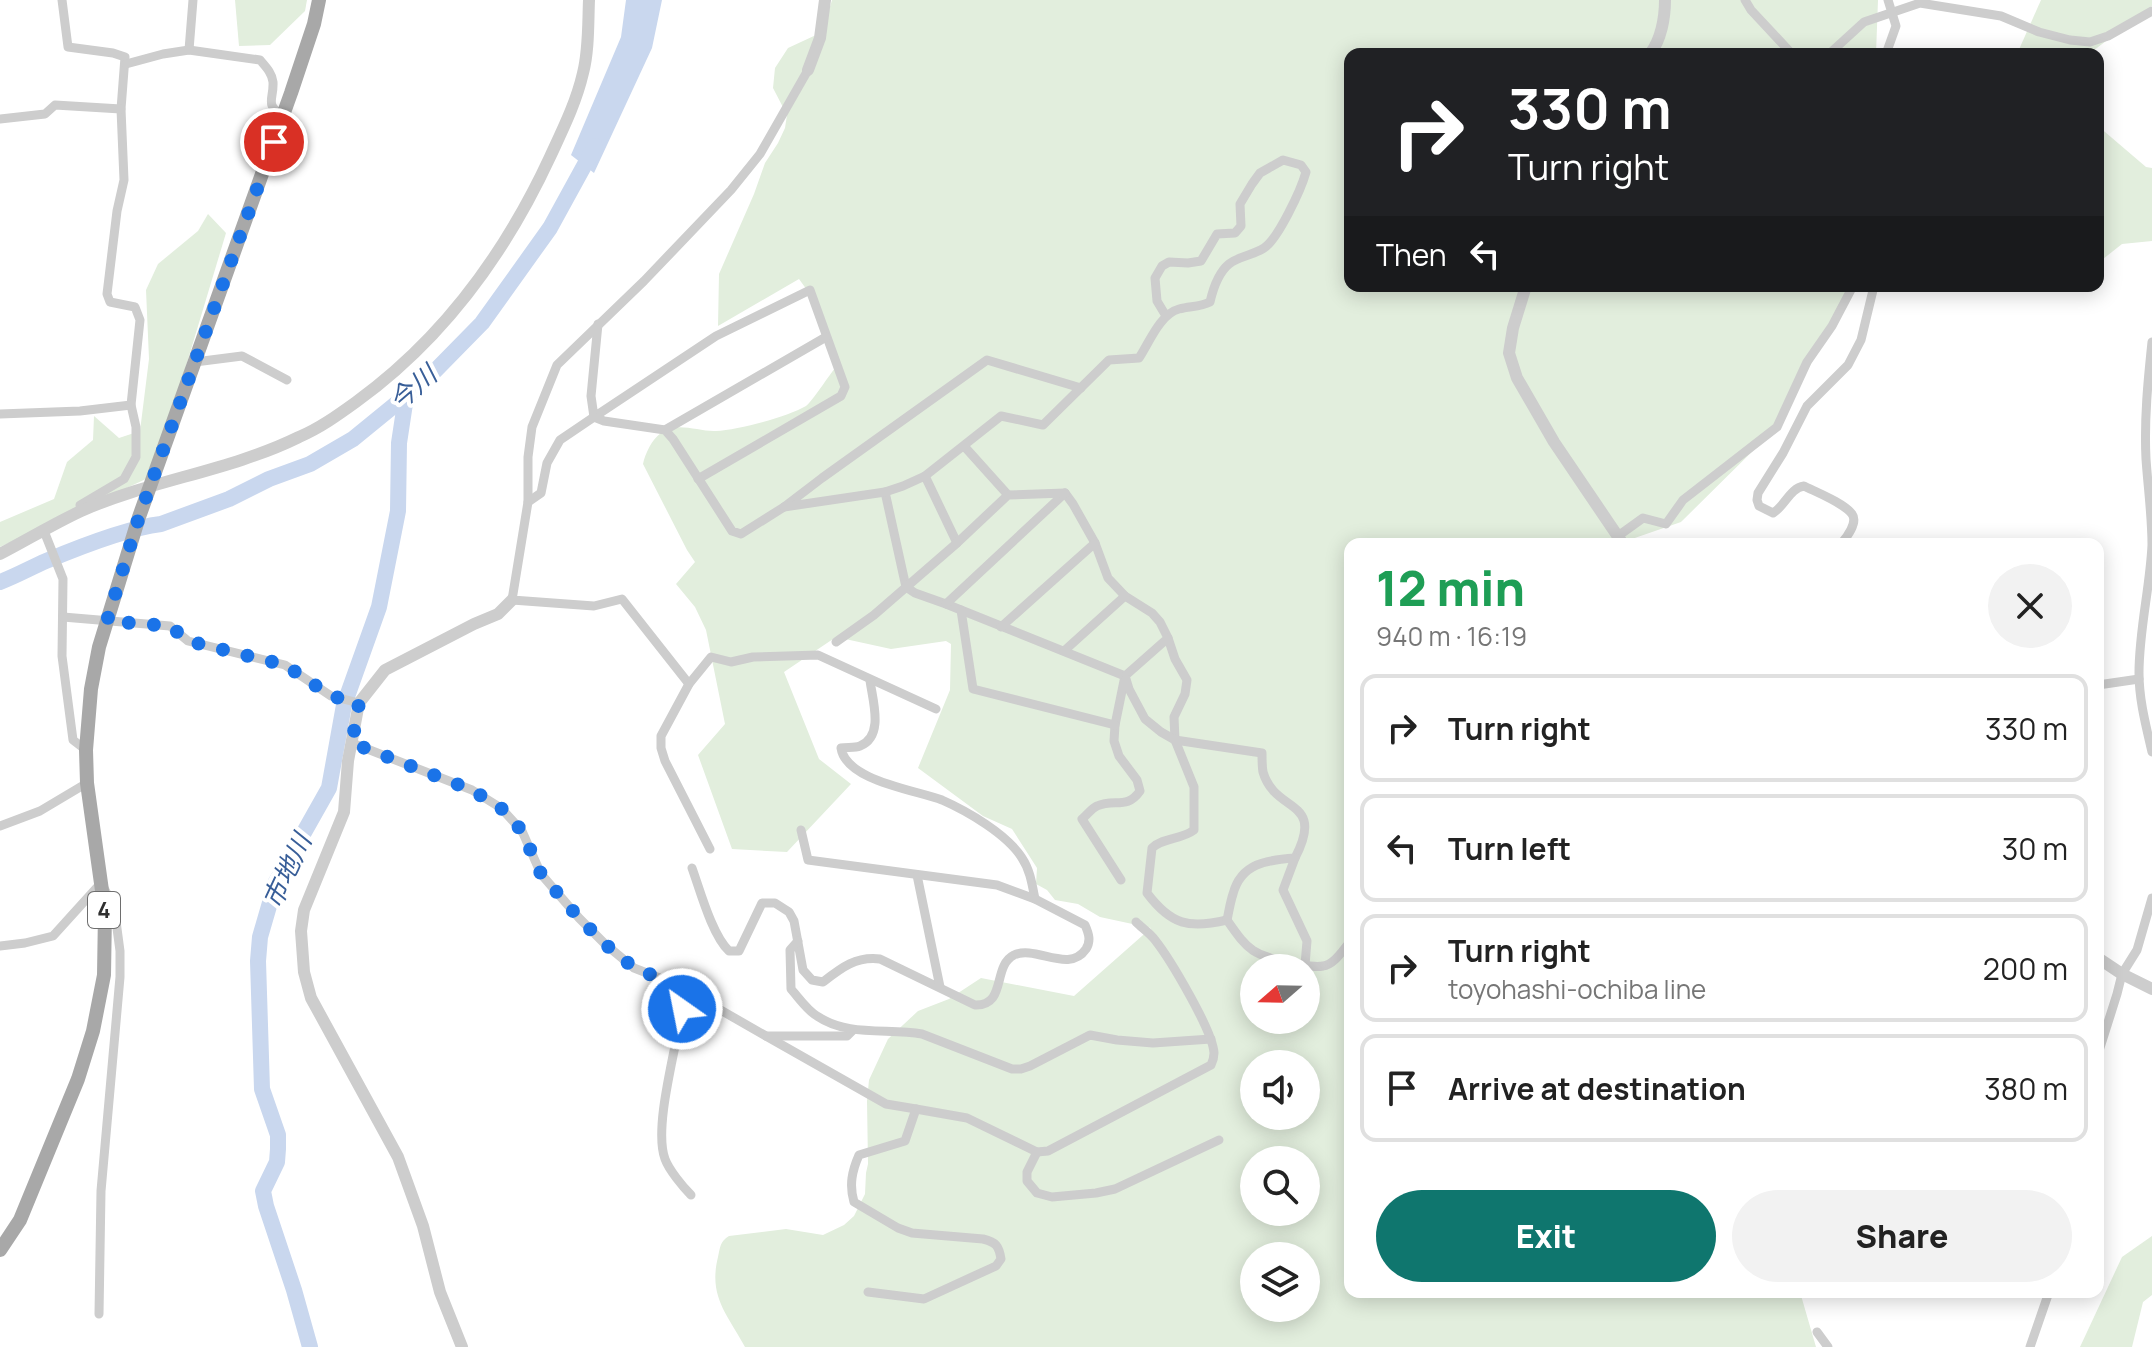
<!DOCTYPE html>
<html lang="en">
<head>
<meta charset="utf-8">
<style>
	:root { --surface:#fff; --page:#f2f2f2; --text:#222; --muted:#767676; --line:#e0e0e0; --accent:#0f766e }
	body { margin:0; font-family:Manrope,"Noto Sans JP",sans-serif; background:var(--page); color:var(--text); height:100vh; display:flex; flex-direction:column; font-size:30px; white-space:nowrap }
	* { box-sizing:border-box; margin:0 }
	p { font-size:26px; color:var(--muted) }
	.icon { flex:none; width:44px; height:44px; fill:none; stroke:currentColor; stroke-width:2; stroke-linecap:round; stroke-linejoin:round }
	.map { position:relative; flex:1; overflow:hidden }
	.panel { position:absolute; left:1344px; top:538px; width:760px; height:760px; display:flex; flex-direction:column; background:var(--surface); border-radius:16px; box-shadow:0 4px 20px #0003 }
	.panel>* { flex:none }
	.top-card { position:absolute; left:1344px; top:48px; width:760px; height:244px; border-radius:16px; box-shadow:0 4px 20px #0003; background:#202124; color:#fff; overflow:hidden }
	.needle { width:52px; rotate:250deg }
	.fabs { position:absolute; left:1240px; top:954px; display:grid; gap:16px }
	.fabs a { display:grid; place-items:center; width:80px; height:80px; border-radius:50%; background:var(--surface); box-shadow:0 4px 20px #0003; font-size:40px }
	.pin { position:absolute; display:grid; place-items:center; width:68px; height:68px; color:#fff; margin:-34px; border:4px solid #fff; border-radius:50%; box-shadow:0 2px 8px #0007 }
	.me { position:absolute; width:88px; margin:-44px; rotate:327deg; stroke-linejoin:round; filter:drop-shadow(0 0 6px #0008) }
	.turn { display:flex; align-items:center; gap:28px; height:168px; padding:0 32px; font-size:36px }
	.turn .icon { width:104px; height:104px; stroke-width:2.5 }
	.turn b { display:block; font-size:56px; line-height:68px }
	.then { display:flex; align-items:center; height:76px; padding:0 32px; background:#0003; gap:16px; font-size:30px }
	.round { display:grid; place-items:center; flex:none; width:84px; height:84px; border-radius:42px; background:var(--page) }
	.summary { display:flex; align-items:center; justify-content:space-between; height:136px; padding:0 32px }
	h1 { font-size:48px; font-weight:800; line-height:60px; color:#1e9e55 }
	.primary-button { display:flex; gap:16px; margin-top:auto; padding:16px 32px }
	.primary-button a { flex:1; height:92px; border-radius:48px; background:var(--accent); color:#fff; font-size:32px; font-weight:800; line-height:92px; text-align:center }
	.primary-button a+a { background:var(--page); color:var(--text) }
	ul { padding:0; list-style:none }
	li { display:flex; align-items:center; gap:24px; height:108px; margin:0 16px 12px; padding:0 16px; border:4px solid var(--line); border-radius:16px }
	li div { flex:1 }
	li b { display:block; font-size:30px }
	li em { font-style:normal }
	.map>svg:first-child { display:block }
	.green { fill:#e2eedd; fill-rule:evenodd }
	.water { fill:#c9d7ee }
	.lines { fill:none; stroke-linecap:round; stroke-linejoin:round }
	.river { stroke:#c9d7ee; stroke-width:16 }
	.minor { stroke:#cdcdcd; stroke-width:9 }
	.tertiary { stroke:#cdcdcd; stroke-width:12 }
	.primary { stroke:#a8a8a8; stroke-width:14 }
	.route { stroke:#1a73e8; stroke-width:14; stroke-dasharray:0 25.2 }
	.labels { text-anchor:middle; stroke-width:8; stroke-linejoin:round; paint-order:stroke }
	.shield { fill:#fff; stroke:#6e6e6e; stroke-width:2 }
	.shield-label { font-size:22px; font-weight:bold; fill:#303030 }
	.water-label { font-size:26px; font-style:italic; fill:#385e98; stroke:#fff }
</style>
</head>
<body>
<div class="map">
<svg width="2152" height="1347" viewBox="0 0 2152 1347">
	<rect width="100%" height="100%" fill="#fff"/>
	<g class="green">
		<path d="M 235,0 L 307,0 L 305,11 L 270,45 L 239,46 Z"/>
		<path d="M 832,0 L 1878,0 L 1876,54 L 1350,54 L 1350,286 L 1853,286 L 1777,427 L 1681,522 L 1629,540 L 1631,544 L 1350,544 L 1350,1292 L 1800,1292 L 1816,1347 L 745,1347 C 728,1315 708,1297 718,1257 C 720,1248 720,1241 729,1236 L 786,1229 L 823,1235 L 844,1225 L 854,1216 L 865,1194 L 866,1173 L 868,1164 L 867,1101 L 869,1080 L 888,1039 L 918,1011 L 949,999 L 981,978 L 1074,996 L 1151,928 L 1100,917 L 1078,904 L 1055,900 L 1047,890 L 1036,884 L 1037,868 L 1012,829 L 983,816 L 918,768 L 950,690 L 951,644 L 946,641 L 891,649 L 836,637 L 784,672 L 819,759 L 851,784 L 787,852 L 732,849 L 698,755 L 725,724 L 706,630 L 695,607 L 676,584 L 695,562 L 687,550 L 643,464 C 645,454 652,439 661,433 C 676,421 699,432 716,431 C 738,430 787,417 806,406 C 812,402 829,375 836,367 L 812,297 L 799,279 L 718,326 L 719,274 L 754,194 L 765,163 L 778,143 L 785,128 L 787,115 L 773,88 L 775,68 L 788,48 L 816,35 L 829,10 ZM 1254,968 L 1306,968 L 1306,1020 L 1254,1020 ZM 1254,1064 L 1306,1064 L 1306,1116 L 1254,1116 ZM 1254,1160 L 1306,1160 L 1306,1212 L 1254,1212 ZM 1254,1256 L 1306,1256 L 1306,1308 L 1254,1308 Z"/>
		<path d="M 2041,0 L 2152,0 L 2152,6 L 2089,54 L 2017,54 Z"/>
		<path d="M 2098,126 L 2146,167 L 2152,168 L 2152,241 L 2122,244 L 2098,263 Z"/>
		<path d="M 208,214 L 226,233 L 180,386 L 148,478 L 0,547 L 0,522 L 54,499 L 67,462 L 93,440 L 94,416 L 119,438 L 140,431 L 149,359 L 146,290 L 158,264 L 198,231 Z"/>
		<path d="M 2152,1236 L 2152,1295 L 2143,1302 L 2132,1347 L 2080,1347 L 2122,1257 Z"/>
	</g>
	<path class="water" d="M 626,0 L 662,0 L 652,48 L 594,173 L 571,155 L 621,37 Z"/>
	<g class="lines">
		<g class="river">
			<path d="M 0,582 C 16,576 30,568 46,561 C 77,548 128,528 161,524 L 229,499 L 269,479 L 310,464 L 353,439 L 429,377 L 482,323 L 550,228 L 595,146"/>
			<path d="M 310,1347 L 294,1290 L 266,1206 L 263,1191 L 277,1162 L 278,1149 L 278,1135 L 262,1089 L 258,961 L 260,937 L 276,882 L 329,788 L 344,705 L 379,607 L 398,511 L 399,443 L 406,397"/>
		</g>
		<g class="minor">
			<path d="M 62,0 L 68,47 L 113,53 L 125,57 L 121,109 L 124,180 L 117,211 L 107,294 L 110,302 L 135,307 L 140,320 L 131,405 L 136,427 L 136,457 L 124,479 L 80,505 L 81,511"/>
			<path d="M 1745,0 L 1751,10 L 1792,54"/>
			<path d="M 189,50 L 193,0"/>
			<path d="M 1829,54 L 1864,22 L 1920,3 L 2001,16 L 2039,32 L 2070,40 L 2090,42 L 2108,36 L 2152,11"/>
			<path d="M 1886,54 L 1896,26 L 1888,0"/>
			<path d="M 126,64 L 163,54 L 189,50 L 260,60 C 266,67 272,73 273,82 C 274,100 264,104 283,116"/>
			<path d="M 0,119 L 45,114 L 55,105 L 121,109"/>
			<path d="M 598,324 L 591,396 L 594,417 L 716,336 L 810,290 L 845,387 L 841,396 L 698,479"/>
			<path d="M 2152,342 C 2148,380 2144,420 2146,459 C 2148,488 2152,516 2152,545 C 2150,588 2139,630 2139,673 C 2139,700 2146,726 2152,752"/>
			<path d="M 195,362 L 242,356 L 287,380"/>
			<path d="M 0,414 L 80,411 L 131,405"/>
			<path d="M 665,430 L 826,337"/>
			<path d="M 964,446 L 1008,495"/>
			<path d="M 925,476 L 957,543"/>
			<path d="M 885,492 L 906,587 L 915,593 L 946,604 L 1125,676"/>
			<path d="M 1065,493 L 1073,504 L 1095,543 L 1108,578 L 1125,596 L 1152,613 L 1160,622 L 1168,638 L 1125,676 L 1115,725 L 1114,741 L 1119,756 L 1137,780 L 1140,791 C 1127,810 1114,798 1097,806 C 1092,808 1087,815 1082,819 L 1121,880"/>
			<path d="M 528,502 L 541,493 L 547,463 L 560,440 L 594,417 L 604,421 L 665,430 L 673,439 L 732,531 L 741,534 L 784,507 L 822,478 L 987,360 L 1081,388"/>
			<path d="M 784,507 L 885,492 L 903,486 L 925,476 L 1001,416 L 1043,425 L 1109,360 L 1139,358 C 1149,343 1160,314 1179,309 C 1190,306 1200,307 1210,302 C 1213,289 1218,273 1229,264 C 1239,256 1254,255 1264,248 C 1278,239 1301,190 1306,172 L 1301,165 L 1283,160 L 1260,173 L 1252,184 L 1240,204 L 1241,226 L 1235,233 L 1217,234 L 1201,261 L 1188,263 L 1169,262 L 1162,266 L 1155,278 L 1157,301 L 1166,316"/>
			<path d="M 44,531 L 63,579 L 62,656 L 73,740 L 86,750"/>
			<path d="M 1618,536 L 1643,518 L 1666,524 L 1683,500 L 1777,427 L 1807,362 L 1832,326 L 1853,286"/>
			<path d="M 1841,544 C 1847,537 1858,522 1852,514 C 1844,503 1816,492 1804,486 C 1790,488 1785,506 1773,513 L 1759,506 L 1757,500 L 1758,493 L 1783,453 L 1807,406 L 1848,365 L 1861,340 L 1874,286"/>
			<path d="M 946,604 L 1065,493"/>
			<path d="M 961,610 L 973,689 L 1115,725"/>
			<path d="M 63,617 L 170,626 L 188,641 L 285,665 L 331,696 L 359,703"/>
			<path d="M 1001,627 L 1095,543"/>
			<path d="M 1168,638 L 1175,659 L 1187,680 L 1185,694 L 1174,717 L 1175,740 L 1194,787 L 1194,830 C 1181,840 1164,837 1152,848 L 1147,893 C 1171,925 1189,929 1227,920"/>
			<path d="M 836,642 L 874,615 L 957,543 L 1008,495 L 1065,493"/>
			<path d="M 1064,651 L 1125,596"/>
			<path d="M 1126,679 L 1129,689 L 1145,719 L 1161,732 L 1175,740 L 1262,753 C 1262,759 1262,767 1263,772 C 1275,814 1326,798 1295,858 C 1267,860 1241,863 1233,894 C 1230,903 1229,911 1227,920"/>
			<path d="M 870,680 C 872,699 885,736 860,746 C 855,748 847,747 841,748 C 846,781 916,790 942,800 C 967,811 1007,834 1022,858 C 1030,870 1032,884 1035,899"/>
			<path d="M 689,684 L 622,599 L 594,606 L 512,600 L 528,502 L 528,457 L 532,427 L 557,365 L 644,281 L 731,190 L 760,154 L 808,70"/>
			<path d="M 2098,685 L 2139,679"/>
			<path d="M 352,743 L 472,790 L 501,808 L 522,831 L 541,874 L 579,918 L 605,944 L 634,968 L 675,984 L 766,1036 L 847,1036 L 853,1030"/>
			<path d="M 0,826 L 40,811 L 87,783"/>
			<path d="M 710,849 L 665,761 L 661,748 L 661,736 L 689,684 L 711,657 L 731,662 L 753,657 L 818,655 L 936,709"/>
			<path d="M 1295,858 L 1283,890 L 1307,941 L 1305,965"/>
			<path d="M 692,868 C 700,890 712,935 729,951 L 739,951 L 762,903 L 775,903 L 789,912 L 794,921 L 803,970 L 812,980 L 823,982 C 841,968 856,956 880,959 L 975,1005 C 1007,1006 992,966 1014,955 C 1036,945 1069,974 1086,949 C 1091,941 1089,934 1085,925 L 1035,899 L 997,885 L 808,860 L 801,830"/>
			<path d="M 917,875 L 940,987"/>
			<path d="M 1227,920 C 1249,952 1253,955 1292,963 C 1301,964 1313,968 1323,966 C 1334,965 1343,950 1350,942"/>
			<path d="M 798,941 L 790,950 L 791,989 C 799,998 807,1010 817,1016 C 848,1037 887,1028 922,1034 L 1012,1069 L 1021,1069 L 1030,1066 L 1090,1035 L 1117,1040 L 1153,1043 L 1211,1039"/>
			<path d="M 0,946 L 25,943 L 53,936 L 101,883 L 114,906 L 120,951 L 120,977 L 101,1191 L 99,1314"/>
			<path d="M 675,984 L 681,999 L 682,1009 C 677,1046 653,1127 665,1159 C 669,1170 683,1187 691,1195"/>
			<path d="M 766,1036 L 886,1104 L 916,1109"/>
			<path d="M 2098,1054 L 2117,994 L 2122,974 L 2137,950 L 2152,898"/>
			<path d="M 1037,1152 L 1027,1172 L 1027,1181 L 1037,1193 L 1052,1197 L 1096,1193 L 1115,1189 L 1219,1140"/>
			<path d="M 868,1292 L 924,1299 L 996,1266 L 1001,1259 C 999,1246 996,1242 983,1239 L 912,1233 L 898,1228 L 854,1202 C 849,1185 852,1171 859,1155 L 905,1141 L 916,1109 L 967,1118 L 1037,1152 L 1048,1151 L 1211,1065 C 1213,1061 1214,1058 1214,1053 C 1213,1031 1170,959 1155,940 C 1150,933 1142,928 1136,922"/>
			<path d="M 1817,1332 L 1828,1347"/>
			<path d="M 2030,1347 L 2049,1292"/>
		</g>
		<g class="tertiary">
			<path d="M 1650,54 C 1661,40 1665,18 1665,0"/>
			<path d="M 808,70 L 820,38 L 825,0"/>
			<path d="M 1526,286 L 1513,328 L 1509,353 L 1517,378 L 1554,442 L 1623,544"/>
			<path d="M 0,554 C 27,540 53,524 81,511 C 151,480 230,471 299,437 C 320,428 338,415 356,402 C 443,339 505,254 550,157 C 563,129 576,103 583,73 C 589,50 588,23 589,0"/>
			<path d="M 2098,958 L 2122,974 L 2152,989"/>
			<path d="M 462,1347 L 440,1292 L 423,1226 L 398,1157 L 311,998 L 304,972 L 301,931 L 304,910 L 344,812 L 348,761 L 359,703 L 385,670 L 474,624 L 498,614 L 512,600"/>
		</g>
		<path class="primary" d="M 0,1250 L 20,1220 L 78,1079 L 93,1031 L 104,975 L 105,912 L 87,783 L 86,750 L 91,689 L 99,647 L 139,517 L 291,93 L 314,24 L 319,0"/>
	</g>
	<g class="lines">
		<path class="route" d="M 274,142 L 139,517 L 107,621 L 170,626 L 188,641 L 285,665 L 331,696 L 359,703 L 352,743 L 472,790 L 501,808 L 522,831 L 541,874 L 579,918 L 605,944 L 634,968 L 675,984 L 681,999 L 682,1009"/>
	</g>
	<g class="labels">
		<rect class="shield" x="88" y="892" width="32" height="36" rx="6"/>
		<g class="shield-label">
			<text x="104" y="918">4</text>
		</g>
		<g class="water-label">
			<text transform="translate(413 388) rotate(-41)" y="9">今川</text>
			<text transform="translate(287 871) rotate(-65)" y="9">市地川</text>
		</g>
	</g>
</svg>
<div class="fabs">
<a><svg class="needle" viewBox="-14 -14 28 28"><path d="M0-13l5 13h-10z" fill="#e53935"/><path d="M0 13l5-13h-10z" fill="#767676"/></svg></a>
<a><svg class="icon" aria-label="sound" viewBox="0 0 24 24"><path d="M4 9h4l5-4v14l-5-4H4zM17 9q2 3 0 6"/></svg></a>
<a><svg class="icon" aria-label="search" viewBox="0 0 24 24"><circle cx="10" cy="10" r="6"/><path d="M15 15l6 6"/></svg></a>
<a><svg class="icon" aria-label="layers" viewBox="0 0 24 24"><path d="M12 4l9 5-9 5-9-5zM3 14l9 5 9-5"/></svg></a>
</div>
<div class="pin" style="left:274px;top:142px;background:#d93025"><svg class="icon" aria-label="arrive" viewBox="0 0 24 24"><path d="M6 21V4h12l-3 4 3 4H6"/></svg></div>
<svg class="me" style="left:682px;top:1009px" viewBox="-20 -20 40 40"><circle r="17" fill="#1a73e8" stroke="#fff" stroke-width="3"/><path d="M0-11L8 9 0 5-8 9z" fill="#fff"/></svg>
<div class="top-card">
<div class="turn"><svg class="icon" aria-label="right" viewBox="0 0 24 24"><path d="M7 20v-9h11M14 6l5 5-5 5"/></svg><div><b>330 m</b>Turn right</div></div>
<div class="then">Then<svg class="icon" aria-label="left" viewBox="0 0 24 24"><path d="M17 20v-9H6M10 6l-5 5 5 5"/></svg></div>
</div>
<section class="panel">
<div class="summary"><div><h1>12 min</h1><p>940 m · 16:19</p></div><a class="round"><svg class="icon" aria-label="close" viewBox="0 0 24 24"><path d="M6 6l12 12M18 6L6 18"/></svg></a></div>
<ul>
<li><svg class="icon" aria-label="right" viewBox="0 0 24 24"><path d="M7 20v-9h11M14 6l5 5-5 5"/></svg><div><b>Turn right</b></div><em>330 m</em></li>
<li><svg class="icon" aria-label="left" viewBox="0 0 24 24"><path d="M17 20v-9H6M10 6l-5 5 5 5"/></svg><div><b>Turn left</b></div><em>30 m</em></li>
<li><svg class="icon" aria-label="right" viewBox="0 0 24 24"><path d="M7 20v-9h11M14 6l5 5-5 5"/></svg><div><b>Turn right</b><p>toyohashi-ochiba line</p></div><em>200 m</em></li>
<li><svg class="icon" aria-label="arrive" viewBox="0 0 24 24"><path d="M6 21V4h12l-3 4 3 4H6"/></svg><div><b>Arrive at destination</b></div><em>380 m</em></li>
</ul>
<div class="primary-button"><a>Exit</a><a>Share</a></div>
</section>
</div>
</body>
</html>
